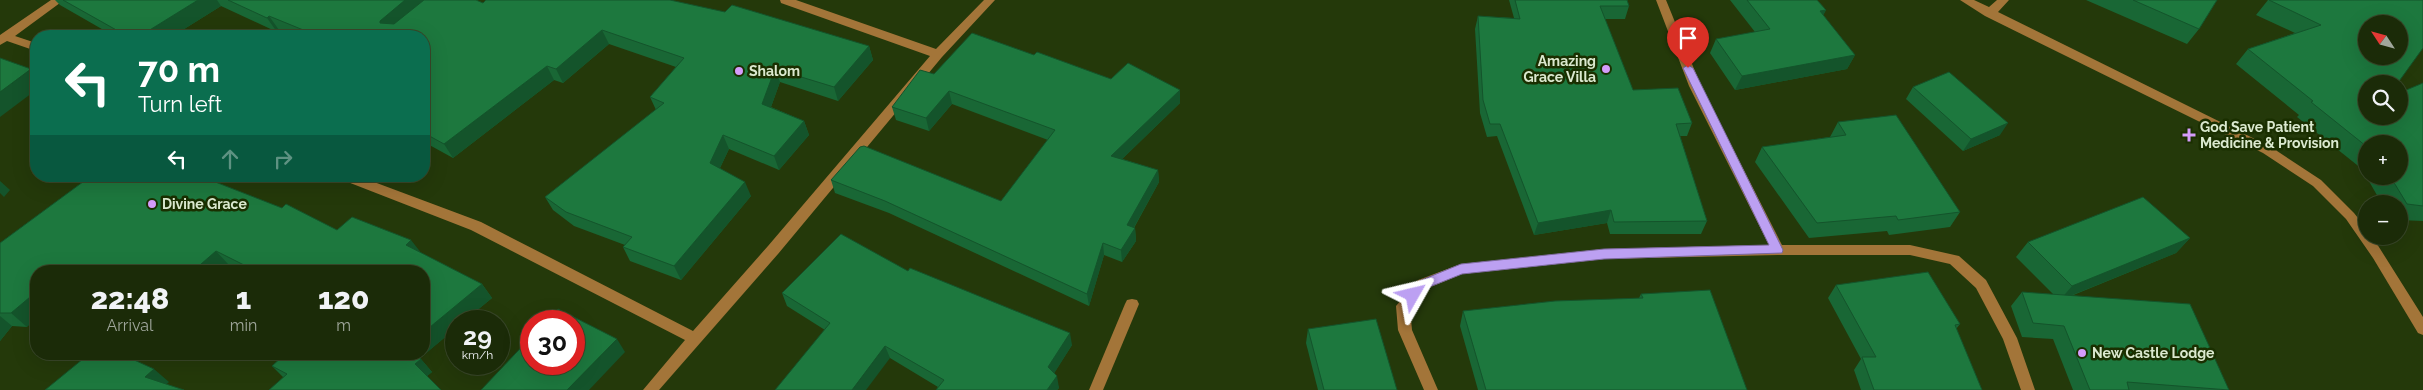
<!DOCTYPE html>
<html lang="en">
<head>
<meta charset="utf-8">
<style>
	:root { --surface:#1b2b08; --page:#243312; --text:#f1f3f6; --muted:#a0a79c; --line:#394729 }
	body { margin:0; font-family:Raleway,sans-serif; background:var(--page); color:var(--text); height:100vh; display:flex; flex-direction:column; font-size:19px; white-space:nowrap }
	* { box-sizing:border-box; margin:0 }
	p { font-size:16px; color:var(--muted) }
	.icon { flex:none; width:28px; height:28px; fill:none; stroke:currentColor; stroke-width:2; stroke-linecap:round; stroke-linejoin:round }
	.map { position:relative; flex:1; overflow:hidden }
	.side { position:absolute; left:30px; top:265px; width:400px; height:95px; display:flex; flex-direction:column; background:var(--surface); border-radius:20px; box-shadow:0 5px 20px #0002,0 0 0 1px var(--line) }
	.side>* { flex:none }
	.guide { position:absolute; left:30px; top:30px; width:400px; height:152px; border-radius:20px; box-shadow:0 5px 20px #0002,0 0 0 1px var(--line); background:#0b6e4f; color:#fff; overflow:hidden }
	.needle { width:32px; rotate:306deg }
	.fabs { position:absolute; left:2358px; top:15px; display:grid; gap:10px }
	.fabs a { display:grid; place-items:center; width:50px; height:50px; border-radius:50%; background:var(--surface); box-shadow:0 5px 20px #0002,0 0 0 1px var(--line); font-size:25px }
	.speed { position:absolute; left:445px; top:310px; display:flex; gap:10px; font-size:25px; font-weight:700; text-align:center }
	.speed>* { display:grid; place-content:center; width:65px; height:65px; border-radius:50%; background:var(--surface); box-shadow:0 5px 20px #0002,0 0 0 1px var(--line); line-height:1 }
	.speed small { font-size:12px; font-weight:400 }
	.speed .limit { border:8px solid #d22; background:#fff; color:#111 }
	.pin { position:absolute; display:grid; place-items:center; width:42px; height:42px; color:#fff; margin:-51px -21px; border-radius:50% 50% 50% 0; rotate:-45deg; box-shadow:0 0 5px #0007 }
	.pin .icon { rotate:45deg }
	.me { position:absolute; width:55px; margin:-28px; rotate:53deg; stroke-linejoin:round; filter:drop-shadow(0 0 4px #0008) }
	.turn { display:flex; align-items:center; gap:18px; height:105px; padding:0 25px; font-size:22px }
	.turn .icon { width:65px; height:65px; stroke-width:2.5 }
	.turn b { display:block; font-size:35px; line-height:42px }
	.lanes { display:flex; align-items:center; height:48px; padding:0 25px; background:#0003; justify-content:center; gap:25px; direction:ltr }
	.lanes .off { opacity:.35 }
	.eta { display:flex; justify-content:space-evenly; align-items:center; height:85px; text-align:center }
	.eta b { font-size:30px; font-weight:800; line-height:35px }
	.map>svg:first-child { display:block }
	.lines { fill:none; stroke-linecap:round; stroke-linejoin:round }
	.minor { fill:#a37539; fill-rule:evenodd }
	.wall { fill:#196735; fill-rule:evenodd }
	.shaded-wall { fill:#14542b }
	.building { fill:#1d783e; stroke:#14542b; fill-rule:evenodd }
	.route { fill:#bca0f2; stroke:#7a689d }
	.poi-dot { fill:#d59cfb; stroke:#1a2f00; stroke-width:2 }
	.labels { text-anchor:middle; stroke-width:5; stroke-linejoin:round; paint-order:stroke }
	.poi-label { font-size:14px; font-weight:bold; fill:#dbe9cf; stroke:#1a2f00; text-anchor:start }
</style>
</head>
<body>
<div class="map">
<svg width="2423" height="390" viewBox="0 0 2423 390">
	<rect width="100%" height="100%" fill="#24390a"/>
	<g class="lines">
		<g class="minor">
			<path d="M 51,0 L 64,0 L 15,36 L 36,43 L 36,51 L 7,41 L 0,45 L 0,35 Z"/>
			<path d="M 780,0 L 796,0 L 936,49 L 984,0 L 995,0 L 942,57 L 778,254 L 659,390 L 643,390 L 685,340 L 471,230 L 340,179 L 338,176 L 358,176 L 481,222 L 693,331 L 768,246 L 930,56 L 781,3 Z"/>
			<path d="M 1656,0 L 1666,0 L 1701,86 L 1782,245 L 1910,245 L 1959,256 L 1986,280 L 2017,338 L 2035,390 L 2021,390 L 2003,339 L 1976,288 L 1950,264 L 1910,255 L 1778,255 L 1604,259 L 1462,274 L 1428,288 L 1410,308 L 1412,330 L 1438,390 L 1424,390 L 1398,330 L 1396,306 L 1418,280 L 1461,264 L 1604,249 L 1769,245 L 1689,86 Z"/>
			<path d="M 1960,0 L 1974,0 L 1989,7 L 1997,0 L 2009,0 L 1998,12 L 2271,147 L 2321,180 L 2354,213 L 2366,228 L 2366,236 L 2372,236 L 2423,317 L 2423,335 L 2418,333 L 2373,258 L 2346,219 L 2313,186 L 2263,153 L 1985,16 Z"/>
			<path d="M 1132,299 L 1137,300 L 1139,304 L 1103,390 L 1089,390 L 1125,304 L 1127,300 Z"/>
		</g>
	</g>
	<g class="wall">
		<path d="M 55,0 L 476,0 L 483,3 L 869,46 L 873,60 L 838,101 L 780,82 L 771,107 L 804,121 L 809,135 L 779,170 L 729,149 L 720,168 L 751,196 L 681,280 L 630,261 L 623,247 L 625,245 L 574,226 L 553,210 L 545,197 L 656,110 L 650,97 L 676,67 L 609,44 L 563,83 L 554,80 L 453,158 L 424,142 L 424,36 L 295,36 L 279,30 L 277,32 L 221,6 L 173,36 L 114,36 L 60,5 Z"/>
		<path d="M 1509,0 L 1627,0 L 1629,6 L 1625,19 L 1605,19 L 1633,90 L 1692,123 L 1687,136 L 1680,136 L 1707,221 L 1701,234 L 1610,234 L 1607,223 L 1534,235 L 1497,136 L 1487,137 L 1480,113 L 1475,29 L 1478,16 L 1514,18 Z"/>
		<path d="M 1730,0 L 1817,0 L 1826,10 L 1823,15 L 1855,55 L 1847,69 L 1735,90 L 1710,53 L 1716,39 L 1755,32 Z"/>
		<path d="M 2086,0 L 2217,0 L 2199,29 L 2187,44 Z"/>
		<path d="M 2268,0 L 2423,0 L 2366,116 L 2423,83 L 2423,221 L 2399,220 L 2399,204 L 2382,204 L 2362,169 L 2297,117 L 2299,115 L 2236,64 L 2248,49 L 2295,33 L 2256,15 ZM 2366,144 L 2399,176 L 2366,176 Z"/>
		<path d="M 1034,55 L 1111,79 L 1180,90 L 1180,103 L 1122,159 L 1158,170 L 1159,182 L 1134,228 L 1135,228 L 1136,241 L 1122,262 L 1104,255 L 1089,306 L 889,213 L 835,193 L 831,180 L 1001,201 L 1048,140 L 952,104 L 929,131 L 896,120 L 892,107 L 934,74 Z"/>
		<path d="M 1913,87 L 2000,135 L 1963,151 L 1906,99 Z"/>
		<path d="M 1838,122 L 1960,212 L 1950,227 L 1889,235 L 1887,231 L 1809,238 L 1755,162 L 1762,147 L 1830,137 Z"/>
		<path d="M 91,176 L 213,176 L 209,180 L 337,230 L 421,253 L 482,284 L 492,298 L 464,321 L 456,321 L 456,328 L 420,358 L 432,372 L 427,376 L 283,377 L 272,366 L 424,271 L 242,271 L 229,265 L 36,271 L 27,327 L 12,326 L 0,341 L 0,243 Z"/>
		<path d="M 2190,238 L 2176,253 L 2071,296 L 2229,390 L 2073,390 L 2053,339 L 2022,337 L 2011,306 L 2022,292 L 2054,295 L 2016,257 L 2028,242 Z"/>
		<path d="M 908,271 L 1072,345 L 1054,373 L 1059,388 L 1057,390 L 936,390 L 938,387 L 890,358 L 825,330 L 787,306 L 782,293 Z"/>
		<path d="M 1836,285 L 1960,324 L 1956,329 L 1982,390 L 1861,390 L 1854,370 L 1861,359 L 1828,298 Z"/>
		<path d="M 1641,294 L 1747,390 L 1478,390 L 1460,326 L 1463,311 L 1639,298 Z"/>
		<path d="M 1308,329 L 1397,390 L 1318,390 L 1306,343 Z"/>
	</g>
	<g class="shaded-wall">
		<path d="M 198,0 L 217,0 L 221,6 L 173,36 L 140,36 Z"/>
		<path d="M 405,0 L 431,0 L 389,35 L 380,23 L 380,21 Z"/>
		<path d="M 1826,10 L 1819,24 L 1820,11 Z"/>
		<path d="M 269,16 L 279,30 L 277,32 L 267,18 Z"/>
		<path d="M 602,30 L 609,44 L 563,83 L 556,69 Z"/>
		<path d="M 869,46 L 873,60 L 838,101 L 834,87 Z"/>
		<path d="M 1855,55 L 1847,69 L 1735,90 L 1742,76 Z"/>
		<path d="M 547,66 L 554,80 L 453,158 L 444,144 Z"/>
		<path d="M 31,69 L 36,75 L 36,90 L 0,117 L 0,92 Z"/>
		<path d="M 775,69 L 780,82 L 767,118 L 762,104 Z"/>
		<path d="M 1180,90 L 1180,103 L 1113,168 L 1111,156 Z"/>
		<path d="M 949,91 L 952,104 L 929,131 L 926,118 Z"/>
		<path d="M 804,121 L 809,135 L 779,170 L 774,156 Z"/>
		<path d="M 2008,123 L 2000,135 L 1963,151 L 1971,139 Z"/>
		<path d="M 723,135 L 729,149 L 716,176 L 710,163 Z"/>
		<path d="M 1158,170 L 1159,182 L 1128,238 L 1127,225 Z"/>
		<path d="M 192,176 L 213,176 L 201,186 Z"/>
		<path d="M 0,181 L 10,190 L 4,197 L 0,193 Z"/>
		<path d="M 745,182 L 751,196 L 681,280 L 674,266 Z"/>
		<path d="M 1611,210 L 1607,223 L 1534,235 L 1538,223 Z"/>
		<path d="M 1135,228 L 1136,241 L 1122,262 L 1121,250 Z"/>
		<path d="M 2190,238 L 2176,253 L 2060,300 L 2072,286 Z"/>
		<path d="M 411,240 L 422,254 L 406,245 Z"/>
		<path d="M 1103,243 L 1104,255 L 1089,306 L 1087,294 Z"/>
		<path d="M 216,251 L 229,265 L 222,271 L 193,271 Z"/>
		<path d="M 482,284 L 492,298 L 464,321 L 456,321 L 456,328 L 418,360 L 412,354 L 424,354 L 424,332 Z"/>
		<path d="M 36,292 L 36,319 L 27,327 L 11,313 Z"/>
		<path d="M 0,316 L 12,326 L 0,341 Z"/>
		<path d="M 1070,333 L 1072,345 L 1050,380 L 1048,367 Z"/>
		<path d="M 617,339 L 625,352 L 589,390 L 567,390 Z"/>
		<path d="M 885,346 L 890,358 L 866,390 L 852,390 Z"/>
		<path d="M 421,359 L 432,372 L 426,377 L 415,364 Z"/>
		<path d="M 154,369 L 169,382 L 160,390 L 145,377 Z"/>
		<path d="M 1057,376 L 1059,388 L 1057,390 L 1047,390 Z"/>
	</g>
	<g class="building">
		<path d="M 63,0 L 198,0 L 140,36 L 127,36 Z"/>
		<path d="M 228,0 L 405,0 L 380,21 L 380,23 L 394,24 L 424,0 L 476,0 L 483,3 L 486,0 L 670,0 L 725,12 L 732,5 L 869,46 L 834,87 L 775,69 L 762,104 L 804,121 L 774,156 L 723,135 L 710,163 L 745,182 L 674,266 L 623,247 L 632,237 L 566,212 L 545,197 L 664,103 L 650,97 L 684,58 L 602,30 L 556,69 L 547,66 L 444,144 L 424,133 L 424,36 L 318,36 L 269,16 L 267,18 Z"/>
		<path d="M 1515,0 L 1627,0 L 1629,6 L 1600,6 L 1633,90 L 1678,88 L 1692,123 L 1676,124 L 1707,221 L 1614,222 L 1611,210 L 1538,223 L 1500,124 L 1490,124 L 1483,100 L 1478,16 L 1520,19 Z"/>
		<path d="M 1747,0 L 1817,0 L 1826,10 L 1820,11 L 1855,55 L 1742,76 L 1716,39 L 1770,29 Z"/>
		<path d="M 2133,0 L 2217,0 L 2199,29 Z"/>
		<path d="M 2269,0 L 2423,0 L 2423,48 L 2397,84 L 2366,84 L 2366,116 L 2399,116 L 2399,93 L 2423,83 L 2423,206 L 2407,204 L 2390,176 L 2399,176 L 2399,144 L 2366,144 L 2366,146 L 2311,102 L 2313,101 L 2248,49 L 2321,25 ZM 2366,24 L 2399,24 L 2399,56 L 2366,56 Z"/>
		<path d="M 972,33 L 1034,55 L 1037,52 L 1111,79 L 1128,63 L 1180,90 L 1111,156 L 1158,170 L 1127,225 L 1135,228 L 1121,250 L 1103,243 L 1087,294 L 885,201 L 831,180 L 860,147 L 864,146 L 1001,201 L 1055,130 L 949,91 L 926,118 L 892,107 L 920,70 L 934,74 Z"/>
		<path d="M 0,58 L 31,69 L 0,92 Z"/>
		<path d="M 1949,72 L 2008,123 L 1971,139 L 1913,87 Z"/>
		<path d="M 1896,115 L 1960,212 L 1898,220 L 1896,216 L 1817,223 L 1762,147 L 1846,135 L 1838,122 Z"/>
		<path d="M 91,176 L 200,176 L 282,208 L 286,204 L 337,230 L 352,217 L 411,240 L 406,245 L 482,284 L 424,332 L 424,271 L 256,271 L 216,251 L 193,271 L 36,271 L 36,292 L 11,313 L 0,313 L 0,243 Z"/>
		<path d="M 2143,197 L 2190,238 L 2072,286 L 2028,242 Z"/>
		<path d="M 841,234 L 908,271 L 910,268 L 1070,333 L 1048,367 L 1057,376 L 1047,390 L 936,390 L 944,380 L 885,346 L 852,390 L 775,390 L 830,323 L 782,293 Z"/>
		<path d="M 1928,272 L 1960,324 L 1955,325 L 1982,390 L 1874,390 L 1862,357 L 1876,357 L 1836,285 Z"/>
		<path d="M 1710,290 L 1747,390 L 1486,390 L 1463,311 L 1555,301 L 1643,298 L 1641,294 Z"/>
		<path d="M 2022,292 L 2190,304 L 2229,390 L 2127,382 L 2129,390 L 2090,390 L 2064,326 L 2033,323 Z"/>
		<path d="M 558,309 L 617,339 L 567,390 L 481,390 L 531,337 L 531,364 L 574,364 L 574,321 L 547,321 Z"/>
		<path d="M 1376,319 L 1397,390 L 1324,390 L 1308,329 Z"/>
		<path d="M 89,354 L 121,354 L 154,369 L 145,377 L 184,390 L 45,390 Z"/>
		<path d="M 285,354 L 415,354 L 421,359 L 415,364 L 441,390 L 269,390 L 287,374 L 272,366 Z"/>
	</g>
	<path class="route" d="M 1688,65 L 1693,68 L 1783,250 L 1782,253 L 1604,259 L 1462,274 L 1427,288 L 1417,299 L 1409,299 L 1407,295 L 1419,281 L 1461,264 L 1604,249 L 1769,245 L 1683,68 Z"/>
	<g class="poi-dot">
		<circle cx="1606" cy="69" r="5"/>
		<circle cx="739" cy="71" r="5"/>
		<path d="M2186.5 127.5h5v5h5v5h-5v5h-5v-5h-5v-5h5z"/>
		<circle cx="152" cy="204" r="5"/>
		<circle cx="2082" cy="353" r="5"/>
	</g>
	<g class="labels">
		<g class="poi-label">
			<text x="1596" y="66" text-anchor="end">Amazing<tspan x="1596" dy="16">Grace Villa</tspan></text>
			<text x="749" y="76">Shalom</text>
			<text x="2200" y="132">God Save Patient<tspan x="2200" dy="16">Medicine &amp; Provision</tspan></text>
			<text x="162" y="209">Divine Grace</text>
			<text x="2092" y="358">New Castle Lodge</text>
		</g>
	</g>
</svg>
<div class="fabs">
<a><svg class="needle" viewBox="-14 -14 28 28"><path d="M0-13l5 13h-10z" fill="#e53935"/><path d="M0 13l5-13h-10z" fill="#a0a79c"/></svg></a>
<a><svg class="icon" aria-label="search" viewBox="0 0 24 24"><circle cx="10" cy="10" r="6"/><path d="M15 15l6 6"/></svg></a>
<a>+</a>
<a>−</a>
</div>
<div class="speed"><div>29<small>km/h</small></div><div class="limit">30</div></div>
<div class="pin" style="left:1688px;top:68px;background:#d93025"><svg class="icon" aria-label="arrive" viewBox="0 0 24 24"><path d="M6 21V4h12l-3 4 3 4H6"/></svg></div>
<svg class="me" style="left:1413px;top:295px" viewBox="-20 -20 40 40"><path d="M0-17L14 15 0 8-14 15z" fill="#bca0f2" stroke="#fff" stroke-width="4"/></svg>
<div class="guide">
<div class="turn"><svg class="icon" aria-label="left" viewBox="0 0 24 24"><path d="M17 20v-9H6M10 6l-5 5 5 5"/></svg><div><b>70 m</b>Turn left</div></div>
<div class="lanes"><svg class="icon" aria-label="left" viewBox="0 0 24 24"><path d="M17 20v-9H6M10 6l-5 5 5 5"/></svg><svg class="icon off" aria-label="ahead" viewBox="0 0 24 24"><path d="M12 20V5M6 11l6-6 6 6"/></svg><svg class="icon off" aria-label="right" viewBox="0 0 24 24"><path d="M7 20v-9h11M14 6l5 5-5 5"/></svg></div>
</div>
<section class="side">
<div class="eta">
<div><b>22:48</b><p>Arrival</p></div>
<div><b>1</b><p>min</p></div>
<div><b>120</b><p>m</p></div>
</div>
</section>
</div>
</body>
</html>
